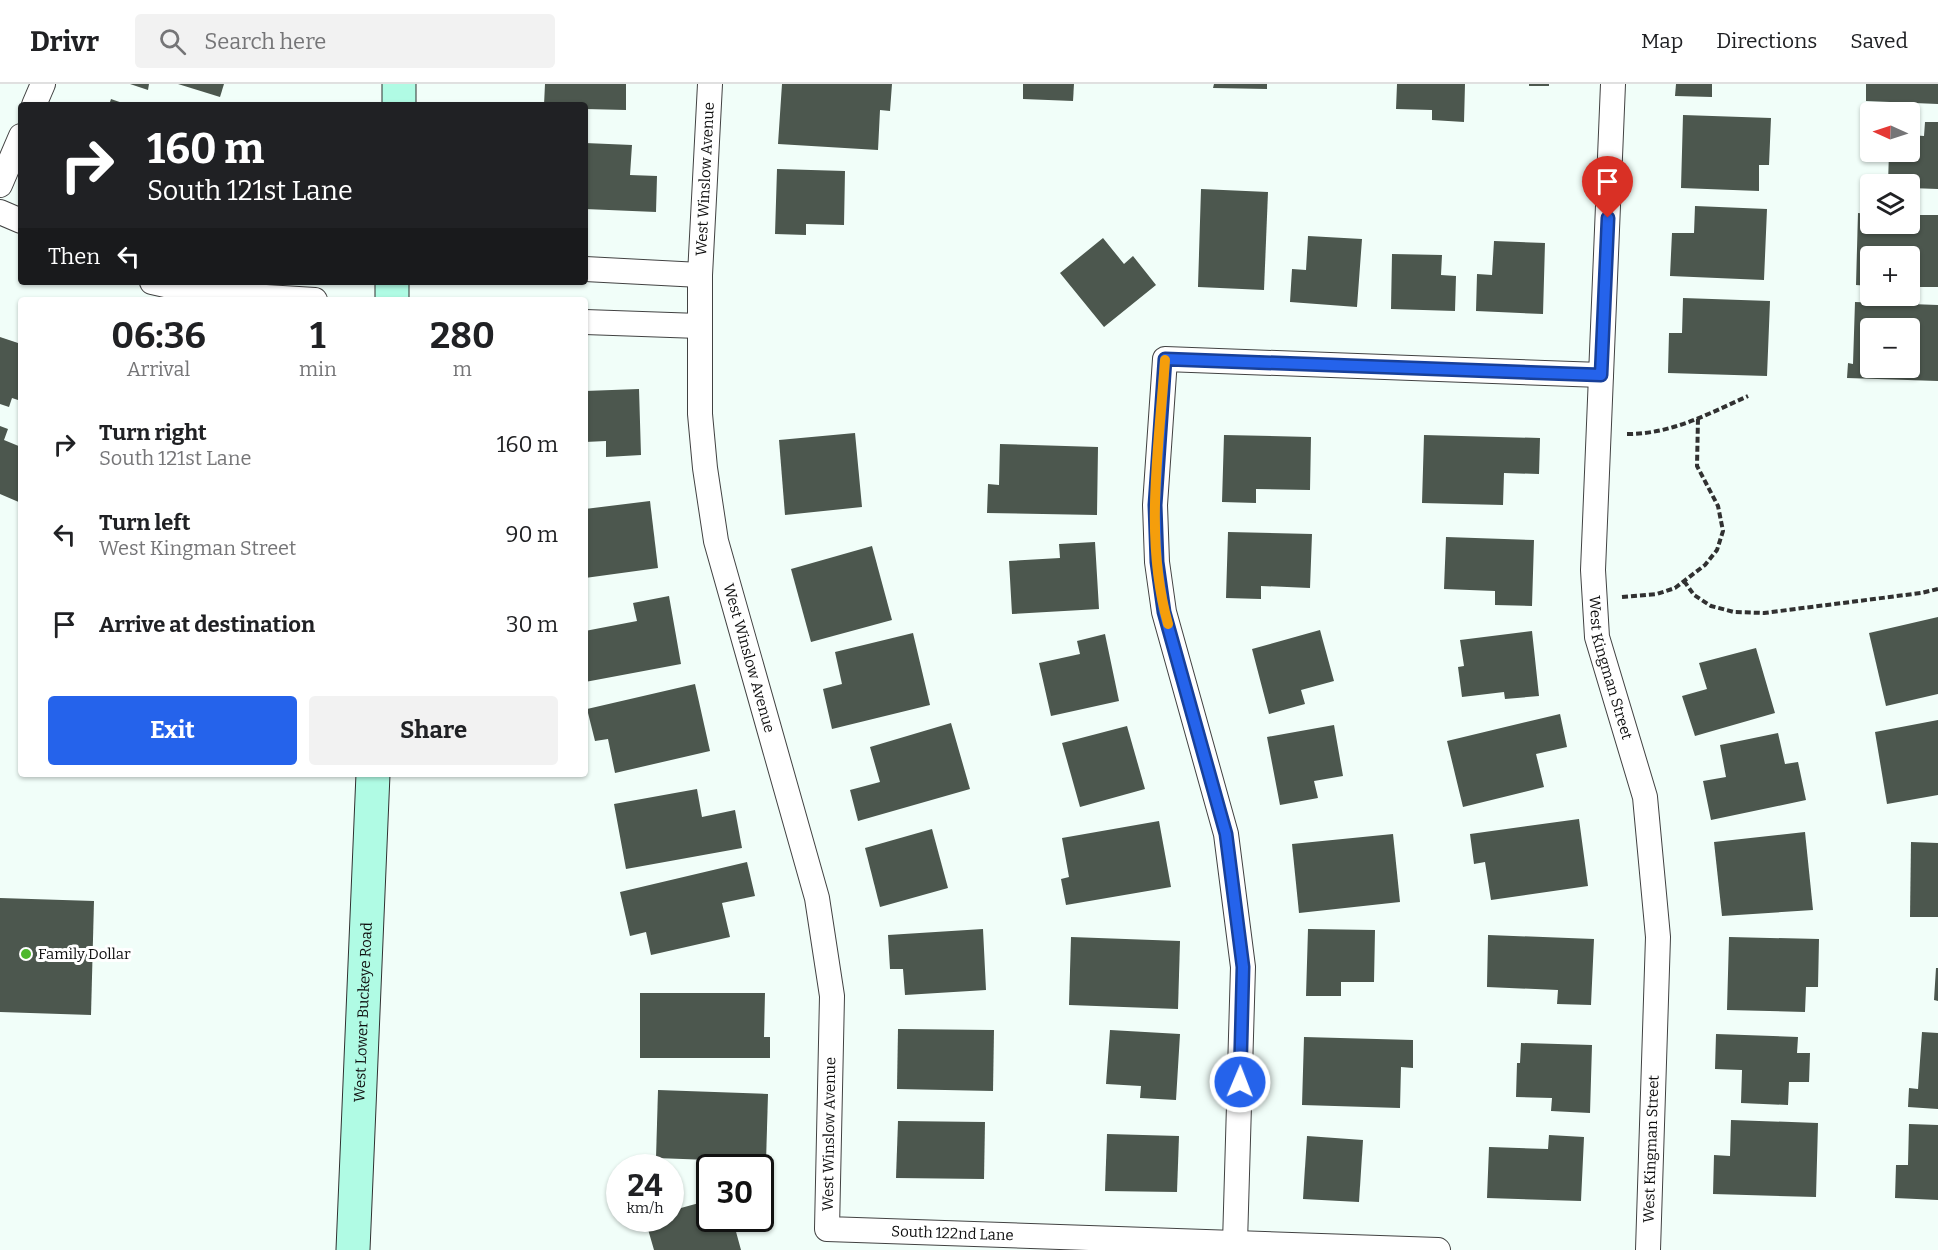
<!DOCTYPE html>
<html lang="en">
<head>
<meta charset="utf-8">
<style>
	:root { --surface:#fff; --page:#f2f2f2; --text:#202124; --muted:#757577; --line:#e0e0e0; --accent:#2563eb }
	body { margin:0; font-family:Bitter,serif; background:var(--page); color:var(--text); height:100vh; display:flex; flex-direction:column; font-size:22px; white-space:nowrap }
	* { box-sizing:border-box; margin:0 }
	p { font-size:20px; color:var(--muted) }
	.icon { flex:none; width:33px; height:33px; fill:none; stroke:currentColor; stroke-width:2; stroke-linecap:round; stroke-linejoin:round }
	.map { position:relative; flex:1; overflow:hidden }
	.panel { position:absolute; left:18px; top:213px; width:570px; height:480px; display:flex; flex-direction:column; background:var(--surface); border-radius:6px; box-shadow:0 2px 4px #0004 }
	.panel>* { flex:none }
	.top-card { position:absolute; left:18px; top:18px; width:570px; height:183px; border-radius:6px; box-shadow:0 2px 4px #0004; background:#202124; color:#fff; overflow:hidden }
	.needle { width:39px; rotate:273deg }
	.fabs { position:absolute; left:1860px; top:18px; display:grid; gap:12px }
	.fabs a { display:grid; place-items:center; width:60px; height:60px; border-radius:6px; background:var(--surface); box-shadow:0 2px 4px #0004; font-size:30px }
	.speed { position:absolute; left:606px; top:1070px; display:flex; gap:12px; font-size:30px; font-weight:700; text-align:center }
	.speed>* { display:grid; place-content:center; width:78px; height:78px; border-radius:50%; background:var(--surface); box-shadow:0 2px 4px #0004; line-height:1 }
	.speed small { font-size:15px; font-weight:400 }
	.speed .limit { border:3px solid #111; border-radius:9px; background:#fff; color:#111 }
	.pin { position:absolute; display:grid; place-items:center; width:51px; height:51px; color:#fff; margin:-62px -26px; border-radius:50% 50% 50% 0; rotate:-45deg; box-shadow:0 0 6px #0007 }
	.pin .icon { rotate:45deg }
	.me { position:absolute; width:66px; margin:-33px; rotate:1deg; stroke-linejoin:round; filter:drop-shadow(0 0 4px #0008) }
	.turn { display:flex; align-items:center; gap:21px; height:126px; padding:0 30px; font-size:27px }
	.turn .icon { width:78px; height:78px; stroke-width:2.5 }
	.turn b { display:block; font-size:42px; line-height:51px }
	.then { display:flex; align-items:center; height:57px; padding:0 30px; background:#0003; gap:12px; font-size:22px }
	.eta { display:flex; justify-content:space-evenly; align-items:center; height:102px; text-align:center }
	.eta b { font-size:36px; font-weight:700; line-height:42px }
	.cta { display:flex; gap:12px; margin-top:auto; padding:12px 30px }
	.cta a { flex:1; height:69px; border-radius:6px; background:var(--accent); color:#fff; font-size:24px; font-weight:700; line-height:69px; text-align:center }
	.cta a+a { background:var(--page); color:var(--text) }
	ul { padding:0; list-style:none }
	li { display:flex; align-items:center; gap:18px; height:90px; padding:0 30px }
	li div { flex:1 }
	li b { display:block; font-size:22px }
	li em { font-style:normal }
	header { display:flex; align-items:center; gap:36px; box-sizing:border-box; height:84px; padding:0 30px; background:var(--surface); border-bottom:2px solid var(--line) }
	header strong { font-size:28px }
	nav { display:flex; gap:33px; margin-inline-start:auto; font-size:21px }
	.search { width:420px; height:54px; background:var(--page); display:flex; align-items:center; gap:15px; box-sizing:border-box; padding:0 21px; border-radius:6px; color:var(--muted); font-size:22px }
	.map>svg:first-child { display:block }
	.building { fill:#4c574e; fill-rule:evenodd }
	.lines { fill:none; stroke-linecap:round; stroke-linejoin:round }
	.minor-casing { stroke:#424242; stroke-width:26 }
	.secondary-casing { stroke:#313131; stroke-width:35 }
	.path { stroke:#313131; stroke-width:4; stroke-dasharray:6 3; stroke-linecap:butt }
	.minor { stroke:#fff; stroke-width:24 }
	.secondary { stroke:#b0fbe4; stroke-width:33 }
	.route-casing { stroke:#184099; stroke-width:15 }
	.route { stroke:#2563eb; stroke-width:10 }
	.slow { stroke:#f59e0b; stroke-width:10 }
	.poi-dot { fill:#4eb82d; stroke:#fff; stroke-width:2 }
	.labels { text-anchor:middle; stroke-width:6; stroke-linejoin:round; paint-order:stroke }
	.street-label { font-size:15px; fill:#0f0f0f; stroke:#fff }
	.poi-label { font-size:15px; fill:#0f0f0f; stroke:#fff; text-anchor:start }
</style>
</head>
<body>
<header>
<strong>Drivr</strong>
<div class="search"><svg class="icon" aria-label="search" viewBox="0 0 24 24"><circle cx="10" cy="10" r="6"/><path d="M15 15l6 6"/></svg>Search here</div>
<nav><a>Map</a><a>Directions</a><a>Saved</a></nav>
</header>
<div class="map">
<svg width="1938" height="1166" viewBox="0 0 1938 1166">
	<rect width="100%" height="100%" fill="#f1fef9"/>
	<g class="building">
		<path d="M 130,0 L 149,0 L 148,6 Z"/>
		<path d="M 178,0 L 224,0 L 220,13 Z"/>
		<path d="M 545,0 L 626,0 L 626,26 L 585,25 L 585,21 L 544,21 Z"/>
		<path d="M 782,0 L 892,0 L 890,27 L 880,26 L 878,66 L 778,60 Z"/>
		<path d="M 1023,0 L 1074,0 L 1073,17 L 1023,15 Z"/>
		<path d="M 1214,0 L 1267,0 L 1267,5 L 1213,4 Z"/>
		<path d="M 1397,0 L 1465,0 L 1464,38 L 1432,36 L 1432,26 L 1396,25 Z"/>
		<rect x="1529" y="0" width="20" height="2"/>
		<path d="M 1676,0 L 1712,0 L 1712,13 L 1675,12 Z"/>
		<path d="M 1866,0 L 1938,0 L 1938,20 L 1866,17 Z"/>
		<path d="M 111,15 L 128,21 L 109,21 Z"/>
		<path d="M 1683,31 L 1771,34 L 1769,81 L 1759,81 L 1759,107 L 1681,104 Z"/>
		<path d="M 1925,38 L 1938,38 L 1938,105 L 1910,104 L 1910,100 L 1888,100 L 1889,68 L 1910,68 L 1910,51 L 1924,52 Z"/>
		<path d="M 585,59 L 632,61 L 630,91 L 657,92 L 656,128 L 585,125 Z"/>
		<path d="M 777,85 L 845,87 L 844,141 L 806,140 L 806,151 L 775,150 Z"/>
		<path d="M 1201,105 L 1268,108 L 1264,206 L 1198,203 Z"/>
		<path d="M 1695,122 L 1767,125 L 1764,196 L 1670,192 L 1672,149 L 1694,149 Z"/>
		<path d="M 1858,129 L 1870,130 L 1870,140 L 1910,140 L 1910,131 L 1938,131 L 1938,203 L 1910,203 L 1910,172 L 1870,172 L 1870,202 L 1856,201 Z"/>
		<path d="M 1308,152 L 1362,155 L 1357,223 L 1290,218 L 1292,185 L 1306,186 Z"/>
		<path d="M 1103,154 L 1124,180 L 1133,172 L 1156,201 L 1104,243 L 1060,189 Z"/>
		<path d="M 1494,157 L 1545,159 L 1543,230 L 1476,227 L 1477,190 L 1492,191 Z"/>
		<path d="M 1392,170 L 1442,171 L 1441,191 L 1456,192 L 1455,227 L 1391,225 Z"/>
		<path d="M 1683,214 L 1770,217 L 1767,292 L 1668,289 L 1669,249 L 1682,249 Z"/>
		<path d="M 1855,218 L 1938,221 L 1938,297 L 1847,294 L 1848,279 L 1853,280 ZM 1870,244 L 1910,244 L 1910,284 L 1870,284 Z"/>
		<path d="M 0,253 L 21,260 L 21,317 L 12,314 L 9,323 L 0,320 Z"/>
		<path d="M 639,305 L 641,371 L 606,373 L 606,357 L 585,358 L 585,307 Z"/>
		<path d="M 0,342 L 8,345 L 4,356 L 21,363 L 21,419 L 0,410 Z"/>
		<path d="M 855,349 L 862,423 L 785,431 L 779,356 Z"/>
		<path d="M 1224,351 L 1311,353 L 1310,406 L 1256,405 L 1256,419 L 1222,418 Z"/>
		<path d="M 1424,351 L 1540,354 L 1539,390 L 1504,389 L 1503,421 L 1422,419 Z"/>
		<path d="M 1000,360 L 1098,363 L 1097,431 L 987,429 L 988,400 L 999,401 Z"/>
		<path d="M 650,417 L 658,484 L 585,494 L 585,425 Z"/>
		<path d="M 1228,448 L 1312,450 L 1310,504 L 1261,502 L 1261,515 L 1226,514 Z"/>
		<path d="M 1446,453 L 1534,456 L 1532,522 L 1495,521 L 1495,507 L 1444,505 Z"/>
		<path d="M 1095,458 L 1099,525 L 1012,530 L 1009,477 L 1060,474 L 1059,460 Z"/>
		<path d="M 872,462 L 892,536 L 811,558 L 791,485 Z"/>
		<path d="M 669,512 L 681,580 L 585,598 L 585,547 L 637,537 L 633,519 Z"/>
		<path d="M 1938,533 L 1938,610 L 1886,622 L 1869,549 Z"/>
		<path d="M 1320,546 L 1334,597 L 1301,606 L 1305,620 L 1269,630 L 1252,565 Z"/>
		<path d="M 1532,547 L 1539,612 L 1505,615 L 1504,608 L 1462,613 L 1458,583 L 1464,582 L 1460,556 Z"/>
		<path d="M 913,549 L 930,621 L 832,645 L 823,605 L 842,600 L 835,568 Z"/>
		<path d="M 1105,550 L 1119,617 L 1051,632 L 1039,579 L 1080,570 L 1077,557 Z"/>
		<path d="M 1756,564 L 1775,629 L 1695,652 L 1682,612 L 1707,605 L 1699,579 Z"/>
		<path d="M 695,600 L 710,667 L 615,689 L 608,655 L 595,657 L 587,625 Z"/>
		<path d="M 1560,630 L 1567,663 L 1536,670 L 1544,703 L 1463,723 L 1447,657 Z"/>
		<path d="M 1938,636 L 1938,711 L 1887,720 L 1875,648 Z"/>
		<path d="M 951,639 L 970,705 L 858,737 L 850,706 L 880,698 L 870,663 Z"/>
		<path d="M 1334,641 L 1343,692 L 1314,697 L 1318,714 L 1280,721 L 1267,653 Z"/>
		<path d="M 1127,642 L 1145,705 L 1080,723 L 1062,659 Z"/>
		<path d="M 1778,649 L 1785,680 L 1798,678 L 1806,716 L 1711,736 L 1703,697 L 1726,693 L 1720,661 Z"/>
		<path d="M 697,705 L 702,733 L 735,726 L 742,764 L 626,785 L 614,720 Z"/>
		<path d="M 1579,735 L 1588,802 L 1491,816 L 1485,778 L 1474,780 L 1470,750 Z"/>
		<path d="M 1159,737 L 1171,803 L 1066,821 L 1061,795 L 1069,793 L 1062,754 Z"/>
		<path d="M 932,745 L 948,804 L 880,823 L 865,764 Z"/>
		<path d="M 1805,748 L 1813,826 L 1722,832 L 1714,758 Z"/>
		<path d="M 1393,750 L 1400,818 L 1299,829 L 1292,760 Z"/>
		<path d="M 1911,758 L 1938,759 L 1938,833 L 1910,833 Z"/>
		<path d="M 747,778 L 755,812 L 722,819 L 730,853 L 651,871 L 646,848 L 630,852 L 620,808 Z"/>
		<path d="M 0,814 L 94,817 L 91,931 L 0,928 Z"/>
		<path d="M 983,845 L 986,906 L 905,911 L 903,885 L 890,885 L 888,851 Z"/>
		<path d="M 1308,845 L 1375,846 L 1374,898 L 1341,898 L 1341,912 L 1306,912 Z"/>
		<path d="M 1488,851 L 1594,855 L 1591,921 L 1557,920 L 1558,906 L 1487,903 Z"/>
		<path d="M 1071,853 L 1180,857 L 1178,925 L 1069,921 Z"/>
		<path d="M 1729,853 L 1819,855 L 1818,903 L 1806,903 L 1805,928 L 1727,926 Z"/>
		<path d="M 1936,884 L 1938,884 L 1938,917 L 1934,916 Z"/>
		<path d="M 640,909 L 765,909 L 764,953 L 770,953 L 770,974 L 640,974 Z"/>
		<path d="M 898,945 L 994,946 L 993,1007 L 897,1005 Z"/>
		<path d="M 1110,946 L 1180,950 L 1176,1016 L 1140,1014 L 1141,1002 L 1106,1000 Z"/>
		<path d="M 1922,948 L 1938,949 L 1938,1025 L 1908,1023 L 1909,1004 L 1918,1005 Z"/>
		<path d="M 1716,950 L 1798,953 L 1797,969 L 1810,969 L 1809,998 L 1789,998 L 1788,1021 L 1741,1019 L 1742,986 L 1715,985 Z"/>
		<path d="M 1304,953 L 1413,956 L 1413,984 L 1401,983 L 1400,1024 L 1302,1021 Z"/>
		<path d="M 1521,959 L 1592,961 L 1590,1029 L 1551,1027 L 1552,1014 L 1516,1013 L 1517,979 L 1520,979 Z"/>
		<path d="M 658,1006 L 768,1010 L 766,1078 L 656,1074 Z"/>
		<path d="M 1731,1036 L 1818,1039 L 1816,1113 L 1713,1110 L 1714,1071 L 1730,1072 Z"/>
		<path d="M 898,1037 L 985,1038 L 984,1095 L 896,1094 Z"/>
		<path d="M 1909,1040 L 1938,1041 L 1938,1116 L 1895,1114 L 1896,1081 L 1908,1081 Z"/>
		<path d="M 1107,1050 L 1179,1052 L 1177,1108 L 1105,1107 Z"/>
		<path d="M 1549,1051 L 1584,1053 L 1581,1117 L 1487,1114 L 1489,1063 L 1548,1065 Z"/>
		<path d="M 1307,1052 L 1363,1056 L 1359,1118 L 1303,1115 Z"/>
		<path d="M 710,1116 L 710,1134 L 760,1134 L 761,1116 L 767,1135 L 735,1144 L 741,1166 L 654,1166 L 645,1135 L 670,1134 L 670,1127 Z"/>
	</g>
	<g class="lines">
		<defs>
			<g id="minor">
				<path id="s1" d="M 710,0 L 700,191 L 700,330 L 705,384 L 716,457 L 817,814 L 832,912 L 827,1145 L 1438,1166"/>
				<path id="s2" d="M 1613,0 L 1593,486 L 1597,553 L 1645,713 L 1658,853 L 1648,1166"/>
				<path d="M 34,21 L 43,0"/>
				<path d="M 0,101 L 21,52"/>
				<path d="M 0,128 L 21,137"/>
				<path d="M 585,185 L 700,191"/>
				<path d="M 152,198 L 201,209 L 315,216"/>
				<path d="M 585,238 L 699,242"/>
				<path d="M 1235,1159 L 1243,883 L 1226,750 L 1164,528 L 1157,478 L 1155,421 L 1165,275 L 1601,291"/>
			</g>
			<g id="secondary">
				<path d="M 399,21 L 399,0"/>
				<path d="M 392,216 L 392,198"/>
				<path id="s3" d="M 353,1166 L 373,690"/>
			</g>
		</defs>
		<use href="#minor" class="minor-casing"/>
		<use href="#secondary" class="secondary-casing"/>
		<g class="path">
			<path d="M 1627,350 C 1672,350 1708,330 1748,312"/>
			<path d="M 1684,497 L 1694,511 L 1711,522 L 1734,528 L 1764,529 L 1921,509 L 1938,505"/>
			<path d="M 1622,513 L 1657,510 L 1675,504 L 1705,481 L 1717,466 L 1723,447 L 1718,422 L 1697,382 L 1698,334"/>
		</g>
		<use href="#minor" class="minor"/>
		<use href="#secondary" class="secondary"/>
	</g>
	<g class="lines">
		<defs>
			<path id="route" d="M 1240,998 L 1243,883 L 1226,750 L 1164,528 L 1157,478 L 1155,421 L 1165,275 L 1601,291 L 1608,134"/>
		</defs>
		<use href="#route" class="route-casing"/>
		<use href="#route" class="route"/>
		<path class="slow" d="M 1165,276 C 1159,363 1144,455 1168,540"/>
	</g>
	<circle class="poi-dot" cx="26" cy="870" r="6"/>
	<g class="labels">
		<g class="street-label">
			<text transform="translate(705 95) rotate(-87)" y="5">West Winslow Avenue</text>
			<text dy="5" stroke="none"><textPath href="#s1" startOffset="580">West Winslow Avenue</textPath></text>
			<text dy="5" stroke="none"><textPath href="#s2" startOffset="586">West Kingman Street</textPath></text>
			<text dy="5" stroke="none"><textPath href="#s3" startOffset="238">West Lower Buckeye Road</textPath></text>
			<text transform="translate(829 1050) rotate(-89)" y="5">West Winslow Avenue</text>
			<text transform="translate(1651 1065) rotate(-88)" y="5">West Kingman Street</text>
			<text dy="5" stroke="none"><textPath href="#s1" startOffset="1287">South 122nd Lane</textPath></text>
		</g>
		<g class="poi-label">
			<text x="38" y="875">Family Dollar</text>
		</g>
	</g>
</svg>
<div class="fabs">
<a><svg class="needle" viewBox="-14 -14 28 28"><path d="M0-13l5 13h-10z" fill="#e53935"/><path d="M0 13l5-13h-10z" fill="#757577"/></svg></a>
<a><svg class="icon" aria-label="layers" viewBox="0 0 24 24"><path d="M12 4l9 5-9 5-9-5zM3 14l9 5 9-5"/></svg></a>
<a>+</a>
<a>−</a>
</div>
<div class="speed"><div>24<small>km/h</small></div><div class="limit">30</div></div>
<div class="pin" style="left:1608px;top:134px;background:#d93025"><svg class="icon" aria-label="arrive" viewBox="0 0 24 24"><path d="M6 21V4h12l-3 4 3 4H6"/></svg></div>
<svg class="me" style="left:1240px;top:998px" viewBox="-20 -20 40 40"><circle r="17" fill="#2563eb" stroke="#fff" stroke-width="3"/><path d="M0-11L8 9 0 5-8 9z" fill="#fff"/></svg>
<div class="top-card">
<div class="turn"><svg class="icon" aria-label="right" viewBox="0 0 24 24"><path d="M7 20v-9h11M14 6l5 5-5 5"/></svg><div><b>160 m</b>South 121st Lane</div></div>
<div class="then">Then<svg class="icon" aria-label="left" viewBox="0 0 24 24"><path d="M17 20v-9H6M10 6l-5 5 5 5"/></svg></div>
</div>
<section class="panel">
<div class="eta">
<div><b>06:36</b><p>Arrival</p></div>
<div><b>1</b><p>min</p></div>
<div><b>280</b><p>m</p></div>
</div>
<ul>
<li><svg class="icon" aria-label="right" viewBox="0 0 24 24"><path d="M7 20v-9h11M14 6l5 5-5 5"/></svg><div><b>Turn right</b><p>South 121st Lane</p></div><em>160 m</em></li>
<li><svg class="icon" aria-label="left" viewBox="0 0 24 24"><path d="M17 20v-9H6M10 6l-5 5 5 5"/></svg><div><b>Turn left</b><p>West Kingman Street</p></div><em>90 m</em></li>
<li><svg class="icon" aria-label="arrive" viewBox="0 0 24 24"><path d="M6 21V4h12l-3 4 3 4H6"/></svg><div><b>Arrive at destination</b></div><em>30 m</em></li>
</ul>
<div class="cta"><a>Exit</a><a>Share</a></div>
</section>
</div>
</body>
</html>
